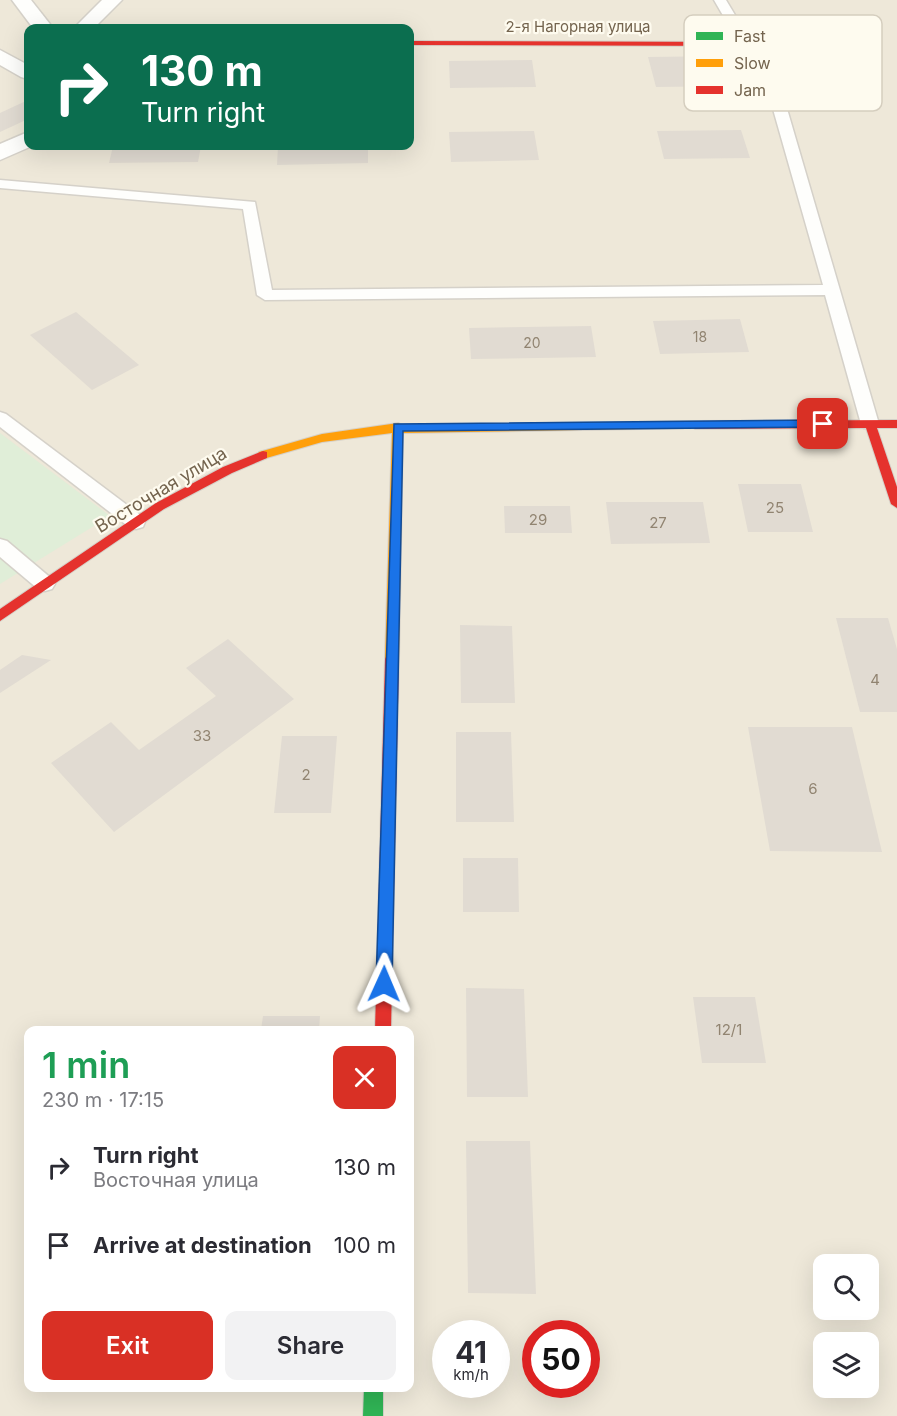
<!DOCTYPE html>
<html lang="en">
<head>
<meta charset="utf-8">
<style>
	:root { --surface:#fff; --page:#f2f2f3; --text:#2b2b33; --muted:#7c7c81; --accent:#d93025 }
	body { margin:0; font-family:Inter,sans-serif; background:var(--page); color:var(--text); height:100vh; display:flex; flex-direction:column; font-size:22px; white-space:nowrap }
	* { box-sizing:border-box; margin:0 }
	p { font-size:20px; color:var(--muted) }
	.icon { flex:none; width:33px; height:33px; fill:none; stroke:currentColor; stroke-width:2; stroke-linecap:round; stroke-linejoin:round }
	.map { position:relative; flex:1; overflow:hidden }
	.sheet { position:absolute; left:24px; top:1026px; width:390px; height:366px; display:flex; flex-direction:column; background:var(--surface); border-radius:12px; box-shadow:0 6px 24px #0002 }
	.sheet>* { flex:none }
	.top-card { position:absolute; left:24px; top:24px; width:390px; height:126px; border-radius:12px; box-shadow:0 6px 24px #0002; background:#0b6e4f; color:#fff; overflow:hidden }
	.buttons { position:absolute; left:813px; top:1254px; display:grid; gap:12px }
	.buttons a { display:grid; place-items:center; width:66px; height:66px; border-radius:12px; background:var(--surface); box-shadow:0 6px 24px #0002; font-size:30px }
	.speed { position:absolute; left:432px; top:1320px; display:flex; gap:12px; font-size:30px; font-weight:700; text-align:center }
	.speed>* { display:grid; place-content:center; width:78px; height:78px; border-radius:50%; background:var(--surface); box-shadow:0 6px 24px #0002; line-height:1 }
	.speed small { font-size:15px; font-weight:400 }
	.speed .limit { border:9px solid #d22; background:#fff; color:#111 }
	.pin { position:absolute; display:grid; place-items:center; width:51px; height:51px; color:#fff; margin:-26px; border-radius:12px; box-shadow:0 3px 9px #0006 }
	.me { position:absolute; width:66px; margin:-33px; rotate:1deg; stroke-linejoin:round; filter:drop-shadow(0 0 4px #0008) }
	.turn { display:flex; align-items:center; gap:21px; height:126px; padding:0 18px; font-size:27px }
	.turn .icon { width:78px; height:78px; stroke-width:2.5 }
	.turn b { display:block; font-size:42px; line-height:51px }
	.round { display:grid; place-items:center; flex:none; width:63px; height:63px; border-radius:12px; background:var(--page) }
	.headline { display:flex; align-items:center; justify-content:space-between; height:102px; padding:0 18px }
	h1 { font-size:36px; font-weight:600; line-height:45px; color:#1e9e55 }
	.primary-button { display:flex; gap:12px; margin-top:auto; padding:12px 18px }
	.primary-button a { flex:1; height:69px; border-radius:12px; background:var(--accent); color:#fff; font-size:24px; font-weight:600; line-height:69px; text-align:center }
	.primary-button a+a { background:var(--page); color:var(--text) }
	ul { padding:0; list-style:none }
	li { display:flex; align-items:center; gap:18px; height:78px; padding:0 18px }
	li div { flex:1 }
	li b { display:block; font-size:22px }
	li em { font-style:normal }
	.map>svg:first-child { display:block }
	.residential { fill:#eee8d9; fill-rule:evenodd }
	.green { fill:#e0eed8 }
	.building { fill:#e1dbd2 }
	.lines { fill:none; stroke-linecap:round; stroke-linejoin:round }
	.lane-casing { stroke:#d5d1c9; stroke-width:3 }
	.street-casing { stroke:#d5d1c9; stroke-width:3 }
	.fast-casing { stroke:#d5d0c8; stroke-width:2 }
	.slow-casing { stroke:#d5d0c8; stroke-width:2 }
	.jam-casing { stroke:#d5d0c8; stroke-width:2 }
	.lane { fill:#fefefc; fill-rule:evenodd }
	.street { fill:#fefefc; fill-rule:evenodd }
	.fast { fill:#30b455; fill-rule:evenodd }
	.slow { fill:#ff9f0a; fill-rule:evenodd }
	.jam { fill:#e5322d; fill-rule:evenodd }
	.route { fill:#1a73e8; stroke:#114b97; stroke-width:1.5 }
	.labels { text-anchor:middle; stroke-width:4.5; stroke-linejoin:round; paint-order:stroke }
	.far-number-label { font-size:14px; fill:#918471 }
	.far-street-label { font-size:15px; fill:#74644e; stroke:#fefbef }
	.number-label { font-size:15px; fill:#918471 }
	.street-label { font-size:18px; fill:#74644e; stroke:#fefbef }
	.key { fill:#fefbef; stroke:#d5cebf; stroke-width:1.5 }
	.key-label { font-size:16px; fill:#74644e }
</style>
</head>
<body>
<div class="map">
<svg width="897" height="1416" viewBox="0 0 897 1416">
	<rect width="100%" height="100%" fill="#f7f5ec"/>
	<path class="residential" d="M 0,0 L 897,0 L 897,1416 L 0,1416 ZM 28,28 L 410,28 L 410,146 L 28,146 ZM 28,1030 L 410,1030 L 410,1388 L 28,1388 ZM 824,1264 L 868,1264 L 868,1310 L 824,1310 ZM 446,1334 L 496,1334 L 496,1384 L 446,1384 ZM 536,1334 L 586,1334 L 586,1384 L 536,1384 ZM 824,1342 L 868,1342 L 868,1388 L 824,1388 Z"/>
	<path class="green" d="M 0,433 L 110,516 L 0,584 Z"/>
	<g class="building">
		<path d="M 726,56 L 735,86 L 656,87 L 648,57 Z"/>
		<path d="M 532,60 L 536,87 L 450,88 L 449,61 Z"/>
		<path d="M 28,100 L 28,119 L 0,132 L 0,113 Z"/>
		<path d="M 741,130 L 750,158 L 664,159 L 657,131 Z"/>
		<path d="M 534,131 L 539,160 L 451,162 L 449,132 Z"/>
		<path d="M 113,146 L 201,146 L 198,162 L 109,163 Z"/>
		<path d="M 278,146 L 368,146 L 368,163 L 277,165 Z"/>
		<path d="M 76,312 L 139,365 L 92,390 L 30,335 Z"/>
		<path d="M 740,319 L 749,352 L 660,354 L 653,321 Z"/>
		<path d="M 591,326 L 596,357 L 471,359 L 469,328 Z"/>
		<path d="M 738,484 L 801,484 L 813,532 L 748,532 Z"/>
		<path d="M 606,502 L 703,502 L 710,543 L 611,544 Z"/>
		<path d="M 504,506 L 570,506 L 572,533 L 505,533 Z"/>
		<path d="M 836,618 L 888,618 L 897,649 L 897,712 L 860,712 Z"/>
		<path d="M 460,625 L 512,626 L 515,703 L 461,703 Z"/>
		<path d="M 228,639 L 294,699 L 114,832 L 51,763 L 111,722 L 139,750 L 216,696 L 186,668 Z"/>
		<path d="M 22,655 L 51,660 L 0,693 L 0,670 Z"/>
		<path d="M 748,727 L 852,727 L 882,852 L 770,851 Z"/>
		<path d="M 456,732 L 511,732 L 514,822 L 456,822 Z"/>
		<path d="M 282,736 L 337,736 L 331,813 L 274,813 Z"/>
		<path d="M 463,858 L 518,858 L 519,912 L 463,912 Z"/>
		<path d="M 466,988 L 524,989 L 528,1097 L 467,1097 Z"/>
		<path d="M 693,997 L 755,997 L 766,1063 L 702,1063 Z"/>
		<path d="M 263,1016 L 320,1016 L 319,1030 L 261,1030 Z"/>
		<path d="M 466,1141 L 530,1141 L 536,1294 L 468,1293 Z"/>
	</g>
	<g class="lines">
		<defs>
			<g id="lane">
				<path d="M 714,0 L 726,0 L 783,95 L 879,424 L 876,428 L 864,428 L 861,424 L 825,295 L 265,300 L 257,295 L 243,209 L 0,188 L 0,180 L 255,202 L 272,290 L 823,285 L 769,95 Z"/>
				<path d="M 0,412 L 6,414 L 143,517 L 145,522 L 143,527 L 136,529 L 129,527 L 0,427 Z"/>
				<path d="M 0,539 L 7,541 L 52,579 L 55,584 L 52,589 L 45,591 L 38,589 L 0,557 Z"/>
			</g>
			<g id="street">
				<path d="M 12,0 L 31,0 L 53,28 L 33,28 Z"/>
				<path d="M 102,0 L 122,0 L 94,28 L 74,28 Z"/>
				<path d="M 0,50 L 28,65 L 28,79 L 21,77 L 0,65 Z"/>
				<path d="M 28,132 L 28,146 L 32,146 L 0,160 L 0,144 Z"/>
			</g>
			<path id="fast" d="M 364,1388 L 383,1388 L 383,1416 L 363,1416 Z"/>
			<path id="slow" d="M 695,421 L 699,422 L 699,428 L 403,433 L 399,659 L 397,663 L 387,663 L 385,659 L 392,433 L 322,442 L 263,459 L 257,455 L 259,452 L 322,434 L 398,423 L 402,425 Z"/>
			<g id="jam">
				<path d="M 410,41 L 747,42 L 751,44 L 747,46 L 410,45 Z"/>
				<path d="M 897,420 L 897,428 L 877,428 L 897,487 L 897,508 L 891,504 L 866,428 L 695,429 L 689,425 L 695,421 Z"/>
				<path d="M 263,451 L 267,452 L 267,458 L 232,473 L 164,509 L 0,621 L 0,609 L 156,503 L 223,467 Z"/>
				<path d="M 392,654 L 397,655 L 399,659 L 391,1030 L 375,1030 L 385,659 L 387,655 Z"/>
			</g>
		</defs>
		<use href="#lane" class="lane-casing"/>
		<use href="#street" class="street-casing"/>
		<use href="#fast" class="fast-casing"/>
		<use href="#slow" class="slow-casing"/>
		<use href="#jam" class="jam-casing"/>
		<use href="#lane" class="lane"/>
		<use href="#street" class="street"/>
		<use href="#fast" class="fast"/>
		<use href="#slow" class="slow"/>
		<use href="#jam" class="jam"/>
	</g>
	<path class="route" d="M 823,420 L 829,424 L 827,427 L 403,431 L 392,984 L 389,989 L 384,992 L 378,989 L 376,984 L 394,424 Z"/>
	<g class="labels">
		<g class="far-number-label">
			<text x="700" y="342">18</text>
			<text x="532" y="348">20</text>
		</g>
		<g class="far-street-label">
			<text x="578" y="32">2-я Нагорная улица</text>
		</g>
		<g class="number-label">
			<text x="775" y="513">25</text>
			<text x="538" y="525">29</text>
			<text x="658" y="528">27</text>
			<text x="875" y="685">4</text>
			<text x="202" y="741">33</text>
			<text x="306" y="780">2</text>
			<text x="813" y="794">6</text>
			<text x="729" y="1035">12/1</text>
		</g>
		<g class="street-label">
			<text transform="translate(161 490) rotate(-31)" y="6">Восточная улица</text>
		</g>
	</g>
	<rect x="684" y="15" width="198" height="96" rx="9" class="key"/>
	<rect x="696" y="32" width="27" height="8" fill="#30b455"/>
	<rect x="696" y="59" width="27" height="8" fill="#ff9f0a"/>
	<rect x="696" y="86" width="27" height="8" fill="#e5322d"/>
	<g class="key-label">
		<text x="734" y="42">Fast</text>
		<text x="734" y="69">Slow</text>
		<text x="734" y="96">Jam</text>
	</g>
</svg>
<div class="buttons">
<a><svg class="icon" aria-label="search" viewBox="0 0 24 24"><circle cx="10" cy="10" r="6"/><path d="M15 15l6 6"/></svg></a>
<a><svg class="icon" aria-label="layers" viewBox="0 0 24 24"><path d="M12 4l9 5-9 5-9-5zM3 14l9 5 9-5"/></svg></a>
</div>
<div class="speed"><div>41<small>km/h</small></div><div class="limit">50</div></div>
<div class="pin" style="left:823px;top:424px;background:#d93025"><svg class="icon" aria-label="arrive" viewBox="0 0 24 24"><path d="M6 21V4h12l-3 4 3 4H6"/></svg></div>
<svg class="me" style="left:384px;top:984px" viewBox="-20 -20 40 40"><path d="M0-17L14 15 0 8-14 15z" fill="#1a73e8" stroke="#fff" stroke-width="4"/></svg>
<div class="top-card">
<div class="turn"><svg class="icon" aria-label="right" viewBox="0 0 24 24"><path d="M7 20v-9h11M14 6l5 5-5 5"/></svg><div><b>130 m</b>Turn right</div></div>
</div>
<section class="sheet">
<div class="headline"><div><h1>1 min</h1><p>230 m · 17:15</p></div><a class="round" style="background:#d93025;color:#fff"><svg class="icon" aria-label="close" viewBox="0 0 24 24"><path d="M6 6l12 12M18 6L6 18"/></svg></a></div>
<ul>
<li><svg class="icon" aria-label="right" viewBox="0 0 24 24"><path d="M7 20v-9h11M14 6l5 5-5 5"/></svg><div><b>Turn right</b><p>Восточная улица</p></div><em>130 m</em></li>
<li><svg class="icon" aria-label="arrive" viewBox="0 0 24 24"><path d="M6 21V4h12l-3 4 3 4H6"/></svg><div><b>Arrive at destination</b></div><em>100 m</em></li>
</ul>
<div class="primary-button"><a>Exit</a><a>Share</a></div>
</section>
</div>
</body>
</html>
